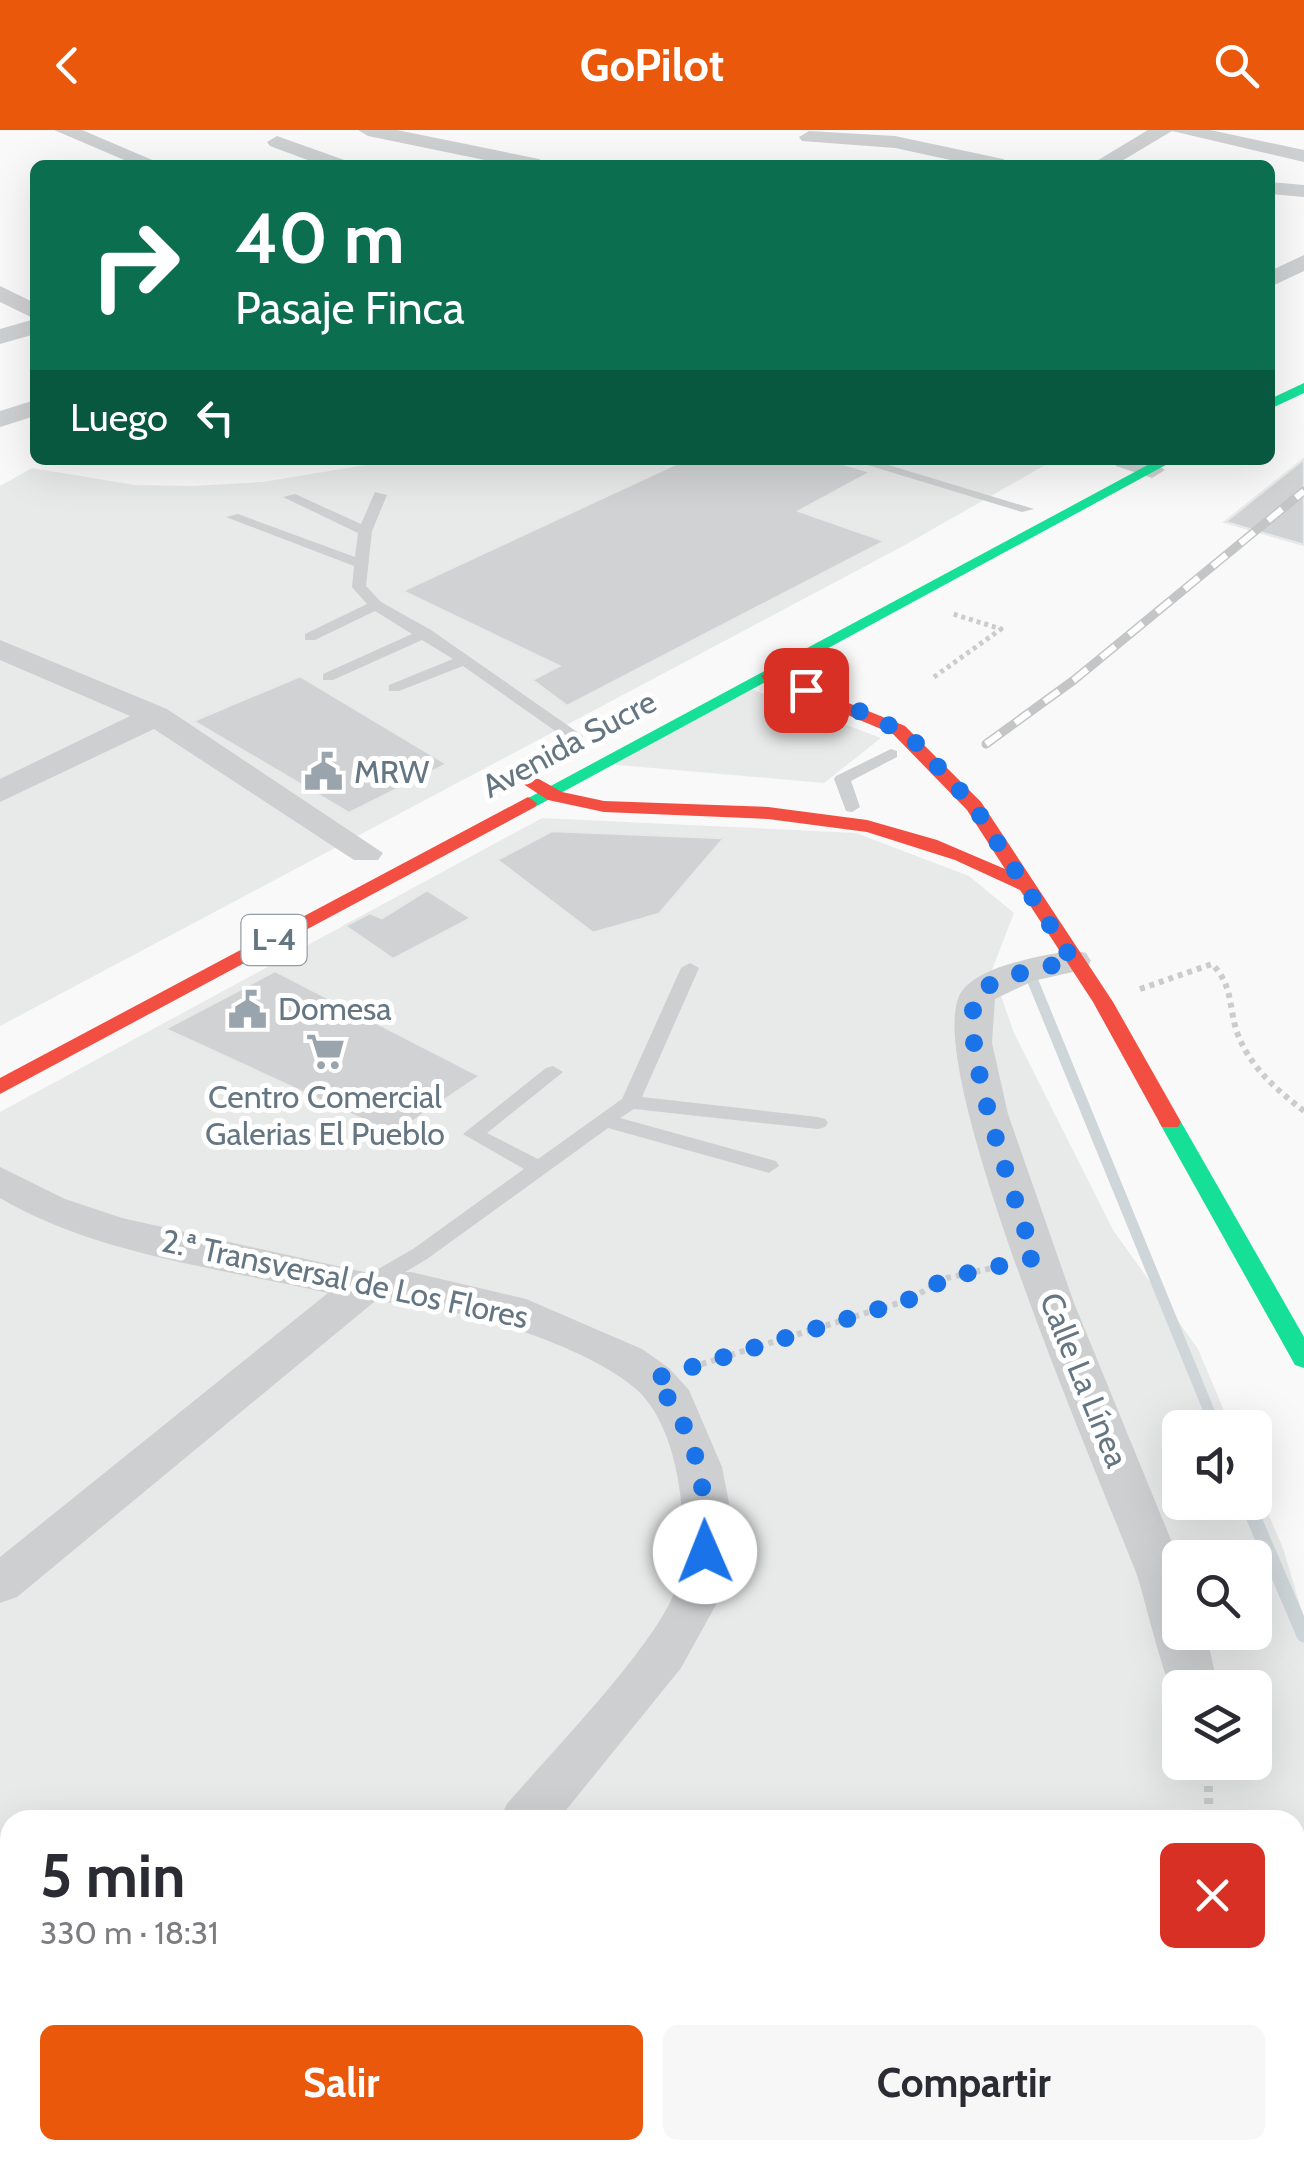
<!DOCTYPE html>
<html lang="es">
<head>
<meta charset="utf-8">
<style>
	:root { --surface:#fff; --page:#f7f7f7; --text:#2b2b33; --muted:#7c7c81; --accent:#ea580c }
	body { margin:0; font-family:Cabin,sans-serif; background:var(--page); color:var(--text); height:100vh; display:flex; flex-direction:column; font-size:38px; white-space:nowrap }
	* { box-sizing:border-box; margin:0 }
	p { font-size:32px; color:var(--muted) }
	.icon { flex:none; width:55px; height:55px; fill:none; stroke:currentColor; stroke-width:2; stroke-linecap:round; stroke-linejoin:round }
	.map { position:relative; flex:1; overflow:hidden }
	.sheet { position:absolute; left:0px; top:1680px; width:1305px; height:350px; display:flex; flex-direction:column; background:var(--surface); border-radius:30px 30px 0 0; box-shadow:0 10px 40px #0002 }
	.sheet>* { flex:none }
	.banner { position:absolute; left:30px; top:30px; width:1245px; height:305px; border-radius:15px; box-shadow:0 10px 40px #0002; background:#0b6e4f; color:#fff; overflow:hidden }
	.buttons { position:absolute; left:1162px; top:1280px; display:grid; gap:20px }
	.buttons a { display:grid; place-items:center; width:110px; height:110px; border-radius:15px; background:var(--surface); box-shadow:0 10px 40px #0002; font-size:50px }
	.pin { position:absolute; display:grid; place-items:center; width:85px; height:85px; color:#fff; margin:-42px; border-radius:20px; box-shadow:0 5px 15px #0006 }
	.me { position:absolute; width:110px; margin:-55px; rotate:359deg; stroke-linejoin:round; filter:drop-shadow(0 0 8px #0008) }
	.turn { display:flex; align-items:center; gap:35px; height:210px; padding:0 40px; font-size:45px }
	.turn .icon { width:130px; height:130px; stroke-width:2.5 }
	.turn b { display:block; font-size:70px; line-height:85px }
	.then { display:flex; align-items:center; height:95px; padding:0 40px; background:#0003; gap:20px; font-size:38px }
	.round { display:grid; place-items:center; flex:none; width:105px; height:105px; border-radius:15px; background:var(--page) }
	.summary { display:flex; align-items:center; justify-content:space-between; height:170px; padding:0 40px }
	h1 { font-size:60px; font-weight:800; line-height:75px }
	.primary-button { display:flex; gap:20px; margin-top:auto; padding:20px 40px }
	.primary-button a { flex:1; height:115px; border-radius:15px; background:var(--accent); color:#fff; font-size:40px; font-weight:800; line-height:115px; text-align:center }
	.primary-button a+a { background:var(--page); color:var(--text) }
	header { display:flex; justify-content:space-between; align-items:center; height:130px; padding:0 40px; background:var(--accent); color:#fff; font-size:45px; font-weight:800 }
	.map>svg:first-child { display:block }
	.built { fill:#e8e9e9; fill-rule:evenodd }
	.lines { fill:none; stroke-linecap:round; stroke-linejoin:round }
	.stream-far1 { stroke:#ced6d9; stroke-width:11 }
	.stream { stroke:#ced6d9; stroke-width:15 }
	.building { fill:#d0d2d3; stroke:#e8e8e8; stroke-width:2.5 }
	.path-far2 { stroke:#cbcccd; stroke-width:5; stroke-dasharray:4 4; stroke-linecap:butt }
	.path-far1 { stroke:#cbcccd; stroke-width:6; stroke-dasharray:5 5; stroke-linecap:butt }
	.path { stroke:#cbcccd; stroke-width:9; stroke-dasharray:6 6; stroke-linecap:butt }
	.lane { fill:#cecfd0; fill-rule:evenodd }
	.street { fill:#cecfd0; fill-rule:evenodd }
	.fast { fill:#16e098; fill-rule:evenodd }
	.jam { fill:#f24e42; fill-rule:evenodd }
	.rail-casing { stroke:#c3c5c6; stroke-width:9 }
	.rail { stroke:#fff; stroke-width:6; stroke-dasharray:18; stroke-linecap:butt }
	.route { stroke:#1a73e8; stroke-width:18; stroke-dasharray:0 32.4 }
	.labels { text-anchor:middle; stroke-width:10; stroke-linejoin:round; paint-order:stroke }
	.shield { fill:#fff; stroke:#939fa8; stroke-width:2.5 }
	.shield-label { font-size:30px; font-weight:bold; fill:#657683 }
	.street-label { font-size:32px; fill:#657683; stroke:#fff }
	.poi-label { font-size:32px; fill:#657683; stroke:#fff; text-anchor:start }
</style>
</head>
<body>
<header><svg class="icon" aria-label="back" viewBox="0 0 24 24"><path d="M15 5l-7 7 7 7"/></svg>GoPilot<svg class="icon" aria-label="search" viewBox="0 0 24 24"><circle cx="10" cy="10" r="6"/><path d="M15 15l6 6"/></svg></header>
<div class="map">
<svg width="1304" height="2030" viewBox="0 0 1304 2030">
	<rect width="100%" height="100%" fill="#f9f9f9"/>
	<g class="built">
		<path d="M 396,330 L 1054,330 L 905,415 L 0,896 L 0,356 L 32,338 L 135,355 L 192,356 L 263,352 Z"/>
		<path d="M 751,559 L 881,608 L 824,653 L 607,634 Z"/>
		<path d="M 542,688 L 856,703 L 969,746 L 1014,783 L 992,840 L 1014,903 L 1113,1100 L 1198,1219 L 1231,1297 L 1180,1298 L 1180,1372 L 1255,1372 L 1255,1353 L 1283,1418 L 1304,1489 L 1304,2030 L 0,2030 L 0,982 ZM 1180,1428 L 1255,1428 L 1255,1502 L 1180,1502 ZM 1180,1558 L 1255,1558 L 1255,1632 L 1180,1632 ZM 10,1690 L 1295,1690 L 1295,2020 L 10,2020 Z"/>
	</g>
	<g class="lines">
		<path class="stream-far1" d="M 1030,844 L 1216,1298"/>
		<path class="stream" d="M 1247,1372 L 1304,1505"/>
	</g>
	<g class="building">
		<path d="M 1304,329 L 1304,415 L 1225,392 Z"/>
		<path d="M 684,330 L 830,330 L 871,342 L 799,381 L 885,411 L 567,576 L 532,550 L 559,536 L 402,461 Z"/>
		<path d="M 300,546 L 447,634 L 349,683 L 193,591 Z"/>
		<path d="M 552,701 L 724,708 L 659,784 L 593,803 L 497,730 Z"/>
		<path d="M 427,760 L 471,788 L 393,829 L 345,796 L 370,783 L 382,788 Z"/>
		<path d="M 275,841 L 480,946 L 394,1004 L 165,899 Z"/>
	</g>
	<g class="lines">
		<path class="path-far2" d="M 934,547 L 1001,499 L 953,484"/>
		<g class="path-far1">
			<path d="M 1140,859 L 1212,834 C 1234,856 1228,878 1238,905 C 1251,938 1277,960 1304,981"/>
			<path d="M 692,1237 L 908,1170 L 947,1148 L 1002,1136"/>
		</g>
		<g class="path">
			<path d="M 1208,1632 L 1209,1690"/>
			<path d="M 1093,2030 L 1097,2020"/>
		</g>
		<g class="lane">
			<path d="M 625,330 L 640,330 L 633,334 Z"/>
			<path d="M 851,330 L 872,330 L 1034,379 L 1022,382 Z"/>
			<path d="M 375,362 L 387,365 L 372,401 L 366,456 L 381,472 L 431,500 L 583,606 L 583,612 L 571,612 L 463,536 L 399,561 L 389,561 L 389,555 L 453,529 L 422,510 L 333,550 L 323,550 L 323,544 L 412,504 L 375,481 L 315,510 L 305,510 L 305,504 L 367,474 L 352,457 L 354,436 L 226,387 L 238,384 L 355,427 L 358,403 L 283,367 L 295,364 L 361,394 Z"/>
			<path d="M 891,619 L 897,621 L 897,627 L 851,651 L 860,677 L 852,682 L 846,681 L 834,649 L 836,646 Z"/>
			<path d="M 690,833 L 699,838 L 642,967 L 818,987 L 825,989 L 828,993 L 825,997 L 818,999 L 634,979 L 620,988 L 776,1031 L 779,1036 L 769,1043 L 608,998 L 427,1129 L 373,1161 L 357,1161 L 354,1156 L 357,1151 L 413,1119 L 524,1039 L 463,1004 L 546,938 L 553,936 L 563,942 L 487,1003 L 538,1029 L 622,969 L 681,838 Z"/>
		</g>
		<g class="street">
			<path d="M 54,0 L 82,0 L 164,35 L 136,35 Z"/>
			<path d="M 358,0 L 397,0 L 539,29 L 549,35 L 509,35 L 368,6 Z"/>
			<path d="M 1148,0 L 1210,0 L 1304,20 L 1304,32 L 1172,1 L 1115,35 L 1090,35 Z"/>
			<path d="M 809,1 L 895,6 L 1003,29 L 1013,35 L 974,35 L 895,18 L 802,11 L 799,7 Z"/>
			<path d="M 277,6 L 347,31 L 350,35 L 321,35 L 270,16 L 267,12 Z"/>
			<path d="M 1270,52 L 1304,55 L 1304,67 L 1270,64 Z"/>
			<path d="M 1304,125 L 1304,141 L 1270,157 L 1270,141 Z"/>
			<path d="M 0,156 L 35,173 L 35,204 L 0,214 L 0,199 L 35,189 L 0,172 Z"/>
			<path d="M 35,270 L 35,286 L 0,297 L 0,281 Z"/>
			<path d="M 1112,330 L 1150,330 L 1165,340 L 1152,348 L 1116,336 Z"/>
			<path d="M 0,510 L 167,579 L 383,723 L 378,730 L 354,730 L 154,599 L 0,672 L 0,649 L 130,586 L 0,530 Z"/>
			<path d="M 1073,820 L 1086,823 L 1091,831 L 1086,839 L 1033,851 L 995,869 L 992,913 L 1008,984 L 1074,1173 L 1180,1432 L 1180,1502 L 1206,1502 L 1218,1558 L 1180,1558 L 1180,1574 C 1167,1565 1145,1469 1137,1445 C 1099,1347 928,952 958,869 C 969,836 1043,826 1073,820 Z"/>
			<path d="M 0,1037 L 65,1069 L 122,1088 L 364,1142 L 411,1142 L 526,1169 L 642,1219 L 669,1238 L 689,1260 L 722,1337 L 731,1384 L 723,1462 L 681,1538 L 558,1690 L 499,1690 L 507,1674 C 548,1626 658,1513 675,1460 C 692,1405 681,1298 636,1259 C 581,1212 446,1172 374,1172 L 17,1467 L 0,1473 L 0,1427 L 328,1163 C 220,1138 97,1125 0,1068 Z"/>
			<path d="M 217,2020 L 281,2020 L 277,2030 L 213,2030 Z"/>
		</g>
		<g class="fast">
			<path d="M 1304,253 L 1304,263 L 1270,279 L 1270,269 Z"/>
			<path d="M 1157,330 L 1175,330 L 535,677 L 521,677 L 519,673 Z"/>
			<path d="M 1170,985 L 1181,992 L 1304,1207 L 1304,1238 L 1295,1235 L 1159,992 Z"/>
		</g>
		<g class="jam">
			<path d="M 770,541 L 905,596 L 981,672 L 1113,872 L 1181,992 L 1178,997 L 1162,997 L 1093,872 L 1020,760 L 955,730 L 867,702 L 768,689 L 604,682 L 548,670 L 506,643 L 509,639 L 521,639 L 562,662 L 604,671 L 768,677 L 867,690 L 937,710 L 1005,739 L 967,680 L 893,604 L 764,550 L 761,546 Z"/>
			<path d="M 528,667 L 537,673 L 535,677 L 0,964 L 0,948 Z"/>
		</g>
		<defs>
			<path id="rail" d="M 986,614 L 1074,550 L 1304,361"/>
		</defs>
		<use href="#rail" class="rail-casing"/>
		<use href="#rail" class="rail"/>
	</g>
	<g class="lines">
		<path class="route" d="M 705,1422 C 708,1358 696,1297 653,1249 L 908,1170 L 947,1148 L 1034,1128 C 1021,1083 951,897 979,863 C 994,846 1050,836 1073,831 L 974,676 L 915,612 L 879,589 L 806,560"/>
	</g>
	<defs>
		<symbol id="civic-bare" viewBox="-9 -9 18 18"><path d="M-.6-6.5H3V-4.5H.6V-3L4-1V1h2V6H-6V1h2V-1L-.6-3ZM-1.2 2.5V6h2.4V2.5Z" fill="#99a4ac" stroke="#fff" stroke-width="2.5" paint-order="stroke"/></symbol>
		<symbol id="supermarket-bare" viewBox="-9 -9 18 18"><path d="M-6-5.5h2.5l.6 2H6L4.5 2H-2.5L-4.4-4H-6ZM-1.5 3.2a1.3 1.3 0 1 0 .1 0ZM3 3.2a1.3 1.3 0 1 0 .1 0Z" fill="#99a4ac" stroke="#fff" stroke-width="2.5" paint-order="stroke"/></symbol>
	</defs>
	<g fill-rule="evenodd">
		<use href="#civic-bare" x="296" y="614" width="55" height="55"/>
		<use href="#civic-bare" x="220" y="852" width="55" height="55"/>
		<use href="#supermarket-bare" x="298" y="894" width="55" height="55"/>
	</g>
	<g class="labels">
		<rect class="shield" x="241.5" y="785" width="65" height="50" rx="8"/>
		<g class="shield-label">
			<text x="274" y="820">L-4</text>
		</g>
		<g class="street-label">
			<text transform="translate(569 614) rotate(-28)" y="11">Avenida Sucre</text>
			<text transform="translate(345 1149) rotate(12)" y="11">2.ª Transversal de Los Flores</text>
			<text transform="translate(1084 1250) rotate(68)" y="11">Calle La Línea</text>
		</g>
		<g class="poi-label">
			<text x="354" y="653">MRW</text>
			<text x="278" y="890">Domesa</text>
			<text x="325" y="978" text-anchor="middle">Centro Comercial<tspan x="325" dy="37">Galerias El Pueblo</tspan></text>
		</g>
	</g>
</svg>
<div class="buttons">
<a><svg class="icon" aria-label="sound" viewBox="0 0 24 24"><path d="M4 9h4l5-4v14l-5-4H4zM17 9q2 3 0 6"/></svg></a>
<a><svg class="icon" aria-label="search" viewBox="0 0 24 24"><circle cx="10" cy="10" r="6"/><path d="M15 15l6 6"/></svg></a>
<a><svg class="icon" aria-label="layers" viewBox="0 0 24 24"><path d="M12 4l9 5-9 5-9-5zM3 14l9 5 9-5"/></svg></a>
</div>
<div class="pin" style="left:806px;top:560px;background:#d93025"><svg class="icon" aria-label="arrive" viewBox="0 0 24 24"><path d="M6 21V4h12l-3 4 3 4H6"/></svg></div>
<svg class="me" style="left:705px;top:1422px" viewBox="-20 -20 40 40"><circle r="19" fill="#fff"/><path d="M0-13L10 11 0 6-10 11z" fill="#1a73e8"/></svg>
<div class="banner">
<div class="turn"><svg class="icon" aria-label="right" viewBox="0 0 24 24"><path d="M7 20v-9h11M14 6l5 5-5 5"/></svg><div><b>40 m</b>Pasaje Finca</div></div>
<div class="then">Luego<svg class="icon" aria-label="left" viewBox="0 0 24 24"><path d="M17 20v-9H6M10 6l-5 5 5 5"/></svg></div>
</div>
<section class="sheet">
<div class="summary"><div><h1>5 min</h1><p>330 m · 18:31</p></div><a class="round" style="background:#d93025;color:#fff"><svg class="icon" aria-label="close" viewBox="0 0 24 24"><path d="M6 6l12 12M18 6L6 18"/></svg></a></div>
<div class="primary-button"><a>Salir</a><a>Compartir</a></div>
</section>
</div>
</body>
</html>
